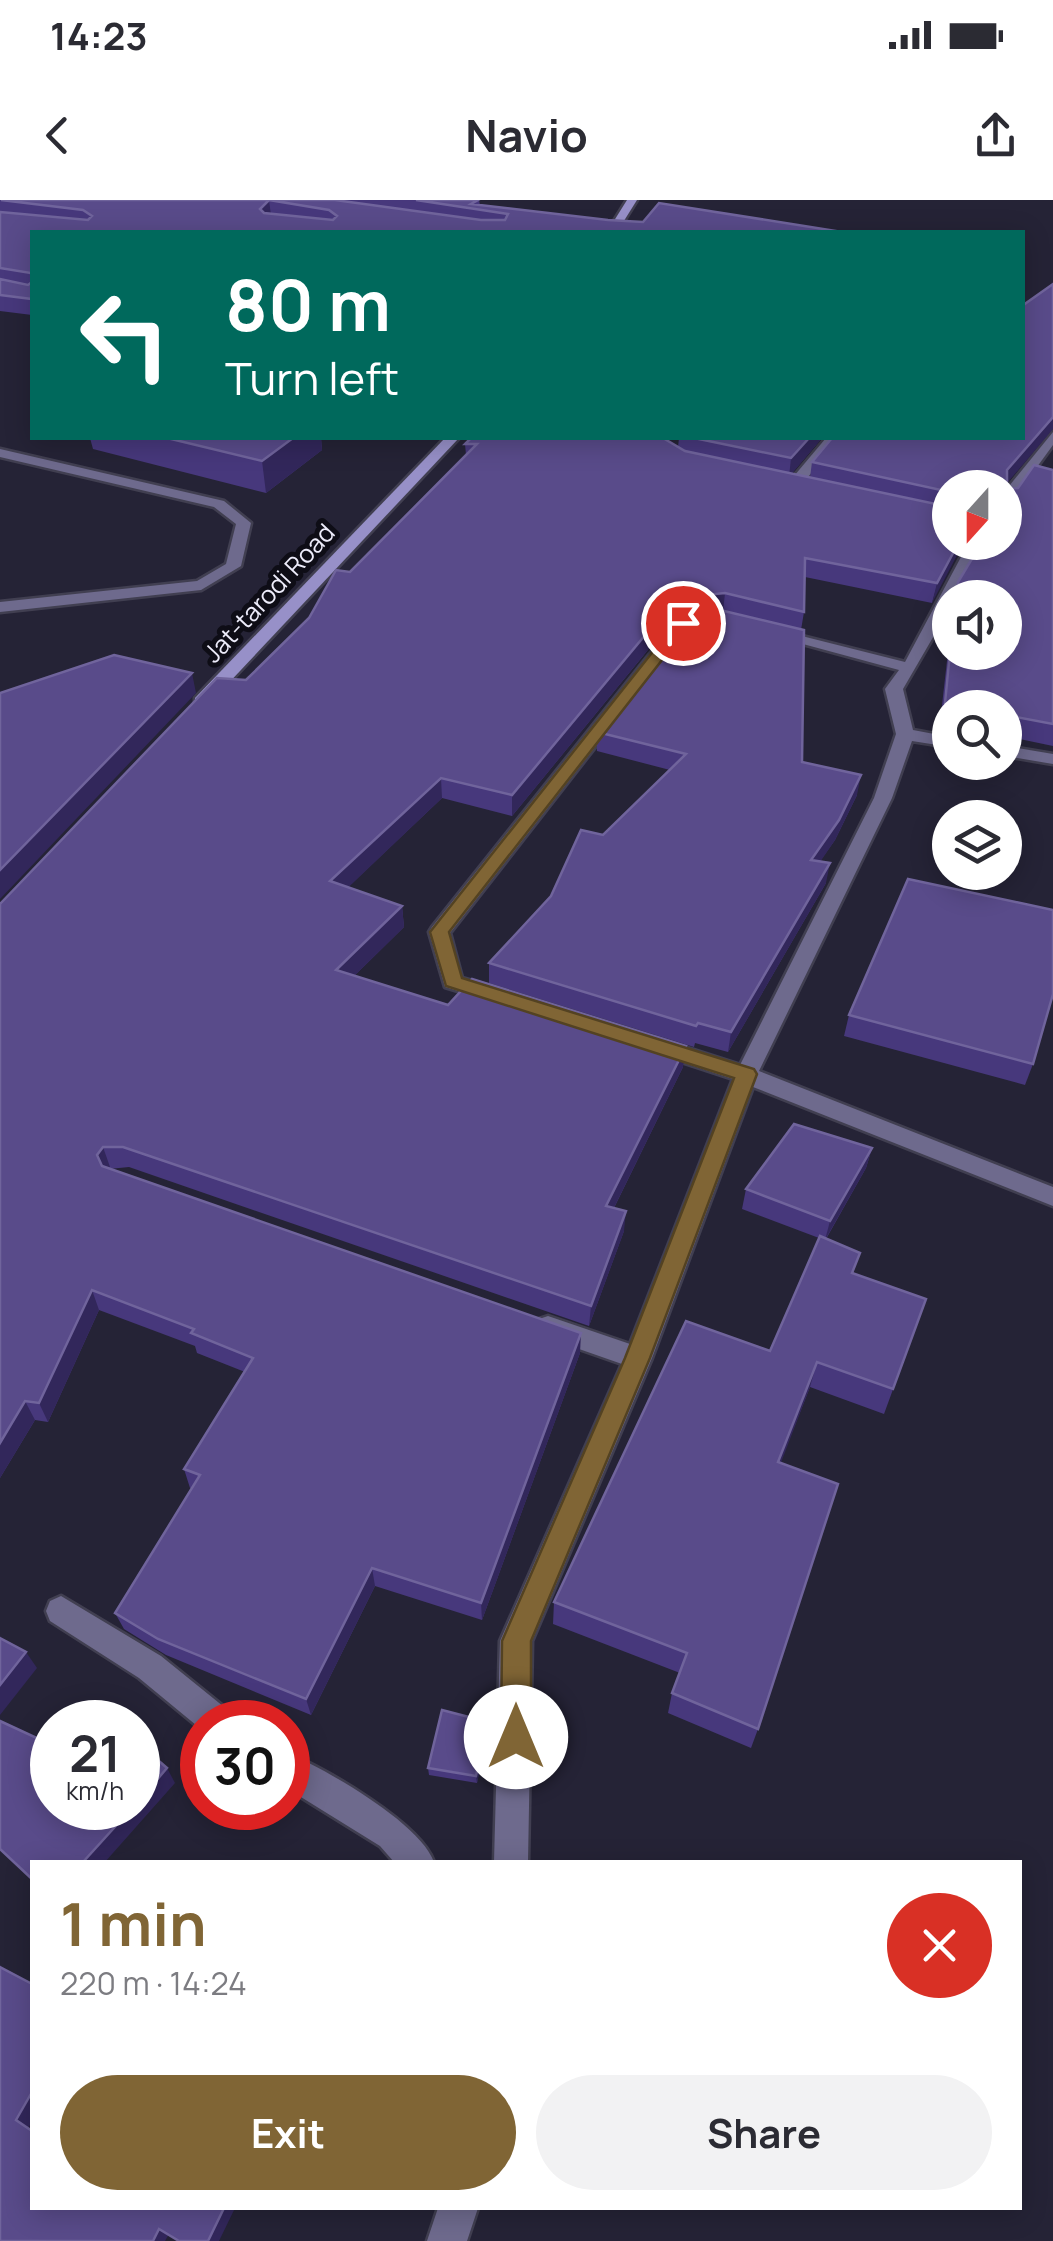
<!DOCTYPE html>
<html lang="en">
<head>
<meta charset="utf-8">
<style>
	:root { --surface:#fff; --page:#f2f2f3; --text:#2b2b33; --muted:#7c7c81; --accent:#806535 }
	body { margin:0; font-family:Manrope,sans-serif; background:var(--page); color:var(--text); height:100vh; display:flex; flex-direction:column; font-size:38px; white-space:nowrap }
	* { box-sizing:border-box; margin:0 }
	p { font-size:32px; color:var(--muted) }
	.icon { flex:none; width:55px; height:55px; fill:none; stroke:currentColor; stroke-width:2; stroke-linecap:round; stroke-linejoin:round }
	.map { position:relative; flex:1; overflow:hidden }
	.side { position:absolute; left:30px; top:1660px; width:992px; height:350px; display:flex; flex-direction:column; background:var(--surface); border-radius:0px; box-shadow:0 5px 25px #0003 }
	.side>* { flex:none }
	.hud { position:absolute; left:30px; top:30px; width:995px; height:210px; border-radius:0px; box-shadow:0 5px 25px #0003; background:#00695c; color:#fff; overflow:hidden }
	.needle { width:65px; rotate:201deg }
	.buttons { position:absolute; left:932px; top:270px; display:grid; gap:20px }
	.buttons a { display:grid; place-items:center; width:90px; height:90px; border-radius:50%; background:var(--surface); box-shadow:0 5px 25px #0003; font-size:50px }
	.speed { position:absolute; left:30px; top:1500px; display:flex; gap:20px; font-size:50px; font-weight:700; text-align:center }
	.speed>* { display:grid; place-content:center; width:130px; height:130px; border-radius:50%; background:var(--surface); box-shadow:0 5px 25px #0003; line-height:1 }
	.speed small { font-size:25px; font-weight:400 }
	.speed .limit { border:15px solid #d22; background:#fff; color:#111 }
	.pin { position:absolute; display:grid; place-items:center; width:85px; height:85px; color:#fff; margin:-42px; border:5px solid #fff; border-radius:50%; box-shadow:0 2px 10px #0007 }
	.me { position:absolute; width:110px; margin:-55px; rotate:0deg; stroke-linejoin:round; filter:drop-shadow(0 0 8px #0008) }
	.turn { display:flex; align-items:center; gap:35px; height:210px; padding:0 30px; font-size:45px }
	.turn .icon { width:130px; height:130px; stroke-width:2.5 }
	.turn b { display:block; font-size:70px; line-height:85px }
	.round { display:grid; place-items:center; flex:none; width:105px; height:105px; border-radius:52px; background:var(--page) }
	.summary { display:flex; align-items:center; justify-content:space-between; height:170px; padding:0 30px }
	h1 { font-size:60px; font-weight:700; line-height:75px; color:var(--accent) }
	.cta { display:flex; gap:20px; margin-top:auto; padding:20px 30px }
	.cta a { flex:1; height:115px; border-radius:60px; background:var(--accent); color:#fff; font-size:40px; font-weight:700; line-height:115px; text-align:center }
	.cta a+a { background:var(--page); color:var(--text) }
	.status { display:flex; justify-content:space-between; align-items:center; height:70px; padding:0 50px; background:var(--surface); direction:ltr }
	.status svg { height:28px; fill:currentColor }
	header { display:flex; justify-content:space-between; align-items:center; height:130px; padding:0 30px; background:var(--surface); font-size:45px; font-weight:700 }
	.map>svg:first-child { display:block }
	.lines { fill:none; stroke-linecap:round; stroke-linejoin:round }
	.lane-casing { stroke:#413f51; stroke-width:5 }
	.street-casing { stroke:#413f51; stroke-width:5 }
	.secondary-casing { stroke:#413f51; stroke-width:5 }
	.lane { fill:#6e6a8d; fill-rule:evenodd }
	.street { fill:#6e6a8d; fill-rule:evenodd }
	.secondary { fill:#9790c8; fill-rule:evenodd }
	.wall { fill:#47387c }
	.shaded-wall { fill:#32275b }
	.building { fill:#594b8a; stroke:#70649c; stroke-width:2.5; fill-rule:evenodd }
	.route { fill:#806535; stroke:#534222; stroke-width:2.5 }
	.labels { text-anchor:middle; stroke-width:10; stroke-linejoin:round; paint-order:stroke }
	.far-street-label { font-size:25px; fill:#edecfa; stroke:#0e0d16 }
</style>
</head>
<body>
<div class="status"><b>14:23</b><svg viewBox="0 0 49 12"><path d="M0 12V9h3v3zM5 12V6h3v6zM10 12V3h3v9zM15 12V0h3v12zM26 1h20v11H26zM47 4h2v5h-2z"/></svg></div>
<header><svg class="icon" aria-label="back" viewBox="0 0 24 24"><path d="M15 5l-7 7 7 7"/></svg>Navio<svg class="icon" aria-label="share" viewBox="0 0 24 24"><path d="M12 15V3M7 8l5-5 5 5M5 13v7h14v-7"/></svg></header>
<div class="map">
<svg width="1053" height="2041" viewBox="0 0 1053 2041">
	<rect width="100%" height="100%" fill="#252336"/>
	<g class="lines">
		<defs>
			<g id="lane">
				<path d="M 0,249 L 224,301 L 251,323 L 241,366 L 201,390 L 0,412 L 0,402 L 197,381 L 226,364 L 236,324 L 214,307 L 0,257 Z"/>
				<path d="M 61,1396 L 161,1456 L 229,1511 L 234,1522 L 202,1522 L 202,1530 L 139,1478 L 50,1421 L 46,1411 L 50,1401 Z"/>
				<path d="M 288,1553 C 327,1570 420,1623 434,1662 L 394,1662 L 380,1646 L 288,1589 Z"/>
			</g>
			<g id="street">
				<path d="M 1053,232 L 1053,245 L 1010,304 L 1005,305 L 1005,291 Z"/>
				<path d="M 826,238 L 840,238 L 799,288 L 789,288 L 789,282 Z"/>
				<path d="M 969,342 L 984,342 L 955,398 L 950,398 L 950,408 L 903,489 L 913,530 L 950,537 L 950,547 L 912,541 L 892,598 L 759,871 L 1053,987 L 1053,1006 L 753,887 L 652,1158 L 532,1441 L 528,1662 L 494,1662 L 500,1441 L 622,1164 L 539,1135 L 535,1127 L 539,1119 L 548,1116 L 630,1144 L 733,879 L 648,851 L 645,846 L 656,838 L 740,865 L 874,598 L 896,534 L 885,489 L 899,470 L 766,434 L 774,429 L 905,462 Z"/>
				<path d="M 715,417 L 723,422 L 721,425 L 688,428 L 450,733 L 462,778 L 506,791 L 509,796 L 506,801 L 498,803 L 445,787 L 429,732 L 432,727 L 677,420 Z"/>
				<path d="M 1005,546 L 1053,554 L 1053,564 L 1005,556 Z"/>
				<path d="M 438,2008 L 478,2008 L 467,2041 L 427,2041 Z"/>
			</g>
			<g id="secondary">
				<path d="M 627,0 L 637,0 L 617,32 L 607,32 Z"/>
				<path d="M 445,238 L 459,238 L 207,506 L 195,506 L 195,498 Z"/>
			</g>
		</defs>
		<use href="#lane" class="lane-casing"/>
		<use href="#street" class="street-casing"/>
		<use href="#secondary" class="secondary-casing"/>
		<use href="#lane" class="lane"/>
		<use href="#street" class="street"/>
		<use href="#secondary" class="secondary"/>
	</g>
	<g class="wall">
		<path d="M 0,0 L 479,0 L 480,5 L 608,20 L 842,32 L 32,32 L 32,115 L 0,111 Z"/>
		<path d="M 90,238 L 321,238 L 322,250 L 266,293 L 93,249 Z"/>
		<path d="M 679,238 L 822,238 L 791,274 L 810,278 L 812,262 L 1007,283 L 1007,289 L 1018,288 L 1053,270 L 1053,546 L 1005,536 L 1005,508 L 950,508 L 950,525 L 940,523 L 950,434 L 950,452 L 1005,398 L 955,398 L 958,382 L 1005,342 L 1005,288 L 950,288 L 950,342 L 932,403 L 805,377 L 804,412 L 801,430 L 802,562 L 857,595 L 835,640 L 820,661 L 826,683 L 728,852 L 695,843 L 694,847 L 489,783 L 489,763 L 551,696 L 603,635 L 670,570 L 597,551 L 597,532 L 689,416 L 674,418 L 512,616 L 442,598 L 348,687 L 402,706 L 404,727 L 354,776 L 448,805 L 683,867 L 614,1008 L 624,1031 L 589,1126 L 129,967 L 109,969 L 580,1153 L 482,1420 L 375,1386 L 311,1515 L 166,1455 L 124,1429 L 115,1413 L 192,1288 L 190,1288 L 184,1269 L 245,1172 L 197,1153 L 195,1146 L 99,1110 L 48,1222 L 35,1220 L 0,1278 L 0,704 L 246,480 L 309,418 L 350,372 L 466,255 L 465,244 L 678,247 Z"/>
		<path d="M 849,815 L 1033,864 L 1025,885 L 844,836 Z"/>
		<path d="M 872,948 L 866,968 L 826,1039 L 854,1074 L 926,1099 L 884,1214 L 810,1187 L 780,1263 L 758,1529 L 751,1548 L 668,1513 L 672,1493 L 680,1473 L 553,1424 L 554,1402 L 770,1151 L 819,1038 L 742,1009 L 746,989 Z"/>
		<path d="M 488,1522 L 488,1530 L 477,1583 L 429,1575 L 428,1568 Z"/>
	</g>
	<g class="shaded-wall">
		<path d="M 269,0 L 271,15 L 262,24 L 260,9 Z"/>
		<path d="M 1053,217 L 1053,229 L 1003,288 L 1007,270 Z"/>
		<path d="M 293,238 L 321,238 L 322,250 L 266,293 L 262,261 Z"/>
		<path d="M 809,238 L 822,238 L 789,277 L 791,258 Z"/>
		<path d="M 959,342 L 964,342 L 932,403 L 937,383 Z"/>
		<path d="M 725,393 L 723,412 L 674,418 L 512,616 L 512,595 L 676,398 Z"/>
		<path d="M 192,473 L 196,493 L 0,699 L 0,670 Z"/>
		<path d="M 861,575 L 857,595 L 835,640 L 808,680 L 811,660 Z"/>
		<path d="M 441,578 L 442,598 L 333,702 L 330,681 Z"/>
		<path d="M 830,663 L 826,683 L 728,852 L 731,832 Z"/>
		<path d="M 402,706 L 404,727 L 339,791 L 336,770 Z"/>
		<path d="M 686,846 L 683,867 L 605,1026 L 606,1006 Z"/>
		<path d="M 103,947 L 110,967 L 104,975 L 97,955 Z"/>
		<path d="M 872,948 L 866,968 L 825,1040 L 830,1021 Z"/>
		<path d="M 626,1011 L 624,1031 L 589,1126 L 591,1106 Z"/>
		<path d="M 92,1090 L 99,1110 L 48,1222 L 39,1203 Z"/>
		<path d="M 581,1133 L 580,1153 L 482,1420 L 481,1403 Z"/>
		<path d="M 817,1162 L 810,1187 L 772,1286 L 778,1262 Z"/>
		<path d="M 25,1201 L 35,1220 L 0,1278 L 0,1243 Z"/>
		<path d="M 372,1368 L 375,1386 L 311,1515 L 306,1499 Z"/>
		<path d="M 26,1452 L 37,1468 L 0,1515 L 0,1485 Z"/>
		<path d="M 488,1522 L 488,1530 L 477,1583 L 476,1576 Z"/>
		<path d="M 167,1568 L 175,1583 L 105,1662 L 83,1662 L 132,1608 L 138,1608 L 138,1602 Z"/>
		<path d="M 32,1892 L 32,1921 L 29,1927 L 32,1931 L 16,1920 Z"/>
		<path d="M 224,2008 L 235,2008 L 219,2041 L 208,2041 Z"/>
		<path d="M 159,2029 L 169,2034 L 165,2041 L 153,2041 Z"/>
	</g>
	<g class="building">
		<path d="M 1,0 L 335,0 L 481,20 L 505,20 L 508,14 L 416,0 L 478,0 L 471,4 L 608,20 L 643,22 L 659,3 L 842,32 L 32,32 L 32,99 L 0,95 L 0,79 L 28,85 L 32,82 L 31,73 L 0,68 L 0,12 L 88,20 L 92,16 L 83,10 ZM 269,0 L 329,10 L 337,16 L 333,20 L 264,13 L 260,9 Z"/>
		<path d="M 1053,84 L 1053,217 L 1007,270 L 1007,289 L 1018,288 L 1034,265 L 1053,270 L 1053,524 L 1005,515 L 1005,508 L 968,508 L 945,503 L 950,452 L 1005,452 L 1005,398 L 957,398 L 958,382 L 982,342 L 1005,342 L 1005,288 L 950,288 L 950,292 L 812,262 L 832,238 L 1022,238 L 1022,106 Z"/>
		<path d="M 167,238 L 293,238 L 262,261 Z"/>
		<path d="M 471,238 L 663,238 L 685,251 L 950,307 L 950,342 L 959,342 L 937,383 L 805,358 L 804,412 L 725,393 L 676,398 L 512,595 L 441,578 L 330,681 L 402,706 L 336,770 L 448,805 L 472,779 L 686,846 L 606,1006 L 626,1011 L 591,1106 L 123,947 L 103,947 L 97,955 L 102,966 L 581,1133 L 481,1403 L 372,1368 L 306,1499 L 158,1439 L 115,1413 L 200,1275 L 184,1269 L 253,1158 L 191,1133 L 194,1129 L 92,1090 L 39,1203 L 25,1201 L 0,1243 L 0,704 L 217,478 L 246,480 L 309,418 L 336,370 L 350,372 L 477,244 L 465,244 Z"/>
		<path d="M 694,238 L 809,238 L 791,258 Z"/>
		<path d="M 724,411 L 804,430 L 802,562 L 861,575 L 839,620 L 811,660 L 830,663 L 731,832 L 698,823 L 696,826 L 489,763 L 551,696 L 581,630 L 603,635 L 686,554 L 597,532 L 692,413 Z"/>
		<path d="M 114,455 L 192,473 L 0,670 L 0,493 Z"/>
		<path d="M 908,679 L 1053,710 L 1053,794 L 1033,864 L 849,815 Z"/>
		<path d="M 794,924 L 872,948 L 830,1021 L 746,989 Z"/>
		<path d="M 820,1036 L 860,1053 L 852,1073 L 926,1099 L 893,1189 L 817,1162 L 778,1262 L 838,1284 L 758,1529 L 672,1493 L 687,1453 L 554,1402 L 686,1121 L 770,1151 Z"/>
		<path d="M 0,1438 L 26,1452 L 0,1485 Z"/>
		<path d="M 442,1510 L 488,1522 L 476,1576 L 428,1568 Z"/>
		<path d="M 0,1521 L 52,1545 L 52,1608 L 132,1608 L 83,1662 L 32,1662 L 32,1679 L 0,1649 Z"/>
		<path d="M 138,1543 L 167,1568 L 138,1602 Z"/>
		<path d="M 0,1767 L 32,1784 L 32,1892 L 16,1920 L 32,1931 L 32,2008 L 224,2008 L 208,2041 L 179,2041 L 159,2029 L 153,2041 L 0,2041 Z"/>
	</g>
	<path class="route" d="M 678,420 L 691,423 L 449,732 L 462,778 L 754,869 L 757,874 L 650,1158 L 531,1441 L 531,1537 L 526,1548 L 516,1552 L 505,1548 L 501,1537 L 502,1441 L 625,1158 L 734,878 L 446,786 L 430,732 Z"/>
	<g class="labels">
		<g class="far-street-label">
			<text transform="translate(269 393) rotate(-47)" y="9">Jat-tarodi Road</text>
		</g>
	</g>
</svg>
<div class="buttons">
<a><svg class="needle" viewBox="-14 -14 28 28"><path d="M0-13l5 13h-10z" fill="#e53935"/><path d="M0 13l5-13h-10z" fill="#7c7c81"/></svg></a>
<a><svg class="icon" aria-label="sound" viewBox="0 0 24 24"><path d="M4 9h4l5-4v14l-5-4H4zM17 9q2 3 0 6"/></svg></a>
<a><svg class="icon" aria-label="search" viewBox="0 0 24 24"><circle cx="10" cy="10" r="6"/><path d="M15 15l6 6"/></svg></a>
<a><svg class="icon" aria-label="layers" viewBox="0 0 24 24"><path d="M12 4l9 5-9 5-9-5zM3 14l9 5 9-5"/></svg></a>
</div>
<div class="speed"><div>21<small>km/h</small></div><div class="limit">30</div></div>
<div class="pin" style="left:683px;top:423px;background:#d93025"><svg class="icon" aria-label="arrive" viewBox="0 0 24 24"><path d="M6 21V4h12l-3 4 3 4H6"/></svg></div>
<svg class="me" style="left:516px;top:1537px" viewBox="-20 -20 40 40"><circle r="19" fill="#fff"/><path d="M0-13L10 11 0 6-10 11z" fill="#806535"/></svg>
<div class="hud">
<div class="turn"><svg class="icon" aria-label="left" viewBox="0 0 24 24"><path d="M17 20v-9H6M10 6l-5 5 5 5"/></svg><div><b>80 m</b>Turn left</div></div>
</div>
<section class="side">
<div class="summary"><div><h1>1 min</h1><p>220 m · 14:24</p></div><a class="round" style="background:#d93025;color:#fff"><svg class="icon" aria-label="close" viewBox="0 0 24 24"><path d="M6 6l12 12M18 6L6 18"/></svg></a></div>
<div class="cta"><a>Exit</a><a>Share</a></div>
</section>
</div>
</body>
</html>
